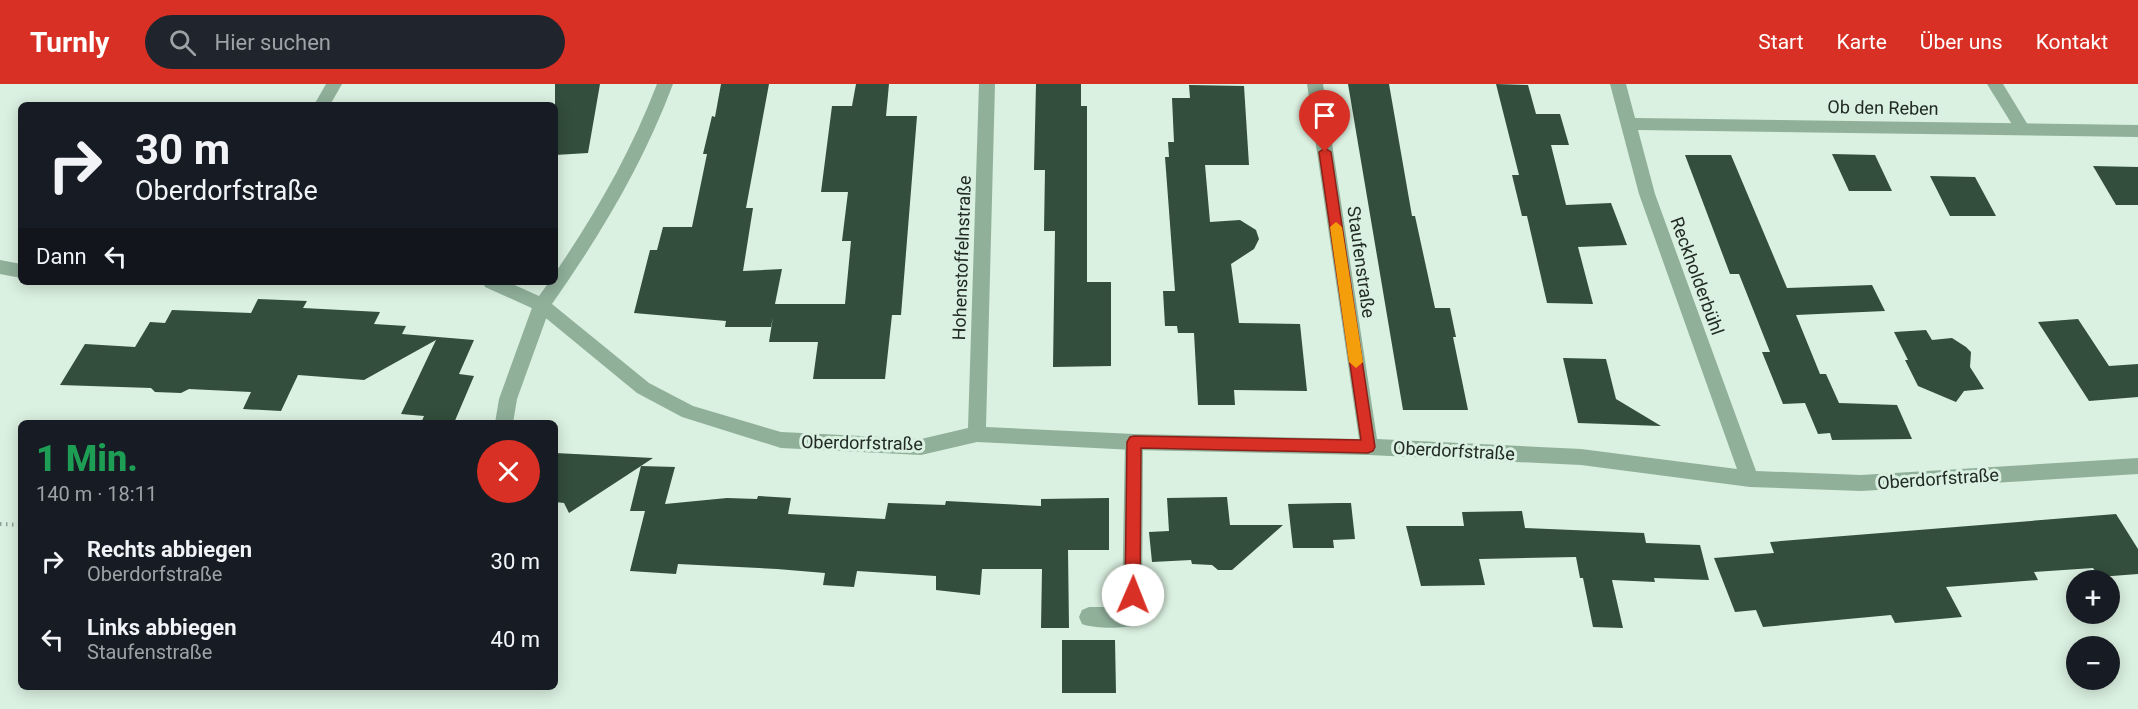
<!DOCTYPE html>
<html lang="de">
<head>
<meta charset="utf-8">
<style>
	:root { --surface:#171b24; --page:#20242c; --text:#f1f3f6; --muted:#9ea1a6; --accent:#d93025 }
	body { margin:0; font-family:Roboto,sans-serif; background:var(--page); color:var(--text); height:100vh; display:flex; flex-direction:column; font-size:22px; white-space:nowrap }
	* { box-sizing:border-box; margin:0 }
	p { font-size:20px; color:var(--muted) }
	.icon { flex:none; width:33px; height:33px; fill:none; stroke:currentColor; stroke-width:2; stroke-linecap:round; stroke-linejoin:round }
	.map { position:relative; flex:1; overflow:hidden }
	.drawer { position:absolute; left:18px; top:336px; width:540px; height:270px; display:flex; flex-direction:column; background:var(--surface); border-radius:9px; box-shadow:0 3px 15px #0003 }
	.drawer>* { flex:none }
	.top-card { position:absolute; left:18px; top:18px; width:540px; height:183px; border-radius:9px; box-shadow:0 3px 15px #0003; background:#171b24; color:var(--text); overflow:hidden }
	.buttons { position:absolute; left:2066px; top:486px; display:grid; gap:12px }
	.buttons a { display:grid; place-items:center; width:54px; height:54px; border-radius:50%; background:var(--surface); box-shadow:0 3px 15px #0003; font-size:30px }
	.pin { position:absolute; display:grid; place-items:center; width:51px; height:51px; color:#fff; margin:-62px -26px; border-radius:50% 50% 50% 0; rotate:-45deg; box-shadow:0 0 6px #0007 }
	.pin .icon { rotate:45deg }
	.me { position:absolute; width:66px; margin:-33px; rotate:1deg; stroke-linejoin:round; filter:drop-shadow(0 0 4px #0008) }
	.turn { display:flex; align-items:center; gap:21px; height:126px; padding:0 18px; font-size:27px }
	.turn .icon { width:78px; height:78px; stroke-width:2.5 }
	.turn b { display:block; font-size:42px; line-height:51px }
	.then { display:flex; align-items:center; height:57px; padding:0 18px; background:#0003; gap:12px; font-size:22px }
	.round { display:grid; place-items:center; flex:none; width:63px; height:63px; border-radius:32px; background:var(--page) }
	.summary { display:flex; align-items:center; justify-content:space-between; height:102px; padding:0 18px }
	h1 { font-size:36px; font-weight:800; line-height:45px; color:#1e9e55 }
	ul { padding:0; list-style:none }
	li { display:flex; align-items:center; gap:18px; height:78px; padding:0 18px }
	li div { flex:1 }
	li b { display:block; font-size:22px }
	li em { font-style:normal }
	header { display:flex; align-items:center; gap:36px; box-sizing:border-box; height:84px; padding:0 30px; background:var(--accent); color:#fff }
	header strong { font-size:28px }
	nav { display:flex; gap:33px; margin-inline-start:auto; font-size:21px }
	.search { width:420px; height:54px; background:var(--page); display:flex; align-items:center; gap:15px; box-sizing:border-box; padding:0 21px; border-radius:33px; color:var(--muted); font-size:22px }
	.map>svg:first-child { display:block }
	.building { fill:#334e3c }
	.lines { fill:none; stroke-linecap:round; stroke-linejoin:round }
	.path { stroke:#91a195; stroke-width:4; stroke-dasharray:1.5 4.5; stroke-linecap:butt }
	.lane { fill:#90b09a; fill-rule:evenodd }
	.street { fill:#90b09a; fill-rule:evenodd }
	.route { fill:#d93025; stroke:#8d1f18; stroke-width:1.5 }
	.slow { fill:#f59e0b }
	.labels { text-anchor:middle; stroke-width:6; stroke-linejoin:round; paint-order:stroke }
	.street-label { font-size:18px; fill:#212a24; stroke:#daf0e0 }
</style>
</head>
<body>
<header>
<strong>Turnly</strong>
<div class="search"><svg class="icon" aria-label="search" viewBox="0 0 24 24"><circle cx="10" cy="10" r="6"/><path d="M15 15l6 6"/></svg>Hier suchen</div>
<nav><a>Start</a><a>Karte</a><a>Über uns</a><a>Kontakt</a></nav>
</header>
<div class="map">
<svg width="2138" height="625" viewBox="0 0 2138 625">
	<rect width="100%" height="100%" fill="#daf0e0"/>
	<g class="building">
		<path d="M 555,0 L 600,0 L 588,69 L 555,71 Z"/>
		<path d="M 721,0 L 769,0 L 746,124 L 753,124 L 743,187 L 782,185 L 775,220 L 845,220 L 851,157 L 842,157 L 848,108 L 821,108 L 832,22 L 852,22 L 856,0 L 889,0 L 886,32 L 917,32 L 901,231 L 892,231 L 885,295 L 813,295 L 818,258 L 769,258 L 773,233 L 771,243 L 725,243 L 726,237 L 634,229 L 650,166 L 657,166 L 663,143 L 692,143 L 707,70 L 703,70 L 712,32 L 715,33 Z"/>
		<path d="M 1036,0 L 1081,0 L 1081,22 L 1087,22 L 1087,198 L 1111,198 L 1111,282 L 1053,283 L 1055,147 L 1044,147 L 1045,86 L 1034,86 Z"/>
		<path d="M 1348,0 L 1389,0 L 1412,132 L 1415,132 L 1435,224 L 1450,224 L 1456,253 L 1453,253 L 1468,326 L 1403,326 Z"/>
		<path d="M 1496,0 L 1528,1 L 1536,30 L 1560,30 L 1569,61 L 1551,61 L 1566,121 L 1611,119 L 1627,161 L 1578,163 L 1593,220 L 1547,219 L 1527,132 L 1522,132 L 1512,91 L 1519,91 Z"/>
		<path d="M 1189,1 L 1244,2 L 1249,81 L 1205,81 L 1210,138 L 1240,136 L 1256,146 L 1259,155 L 1254,165 L 1231,180 L 1239,239 L 1300,240 L 1307,307 L 1234,306 L 1235,321 L 1198,321 L 1194,249 L 1178,249 L 1177,242 L 1165,242 L 1163,207 L 1175,207 L 1165,73 L 1169,73 L 1168,58 L 1174,58 L 1172,14 L 1190,14 Z"/>
		<path d="M 1832,70 L 1875,71 L 1892,107 L 1849,107 Z"/>
		<path d="M 1685,71 L 1731,71 L 1787,204 L 1872,201 L 1885,227 L 1796,231 L 1820,290 L 1826,290 L 1839,319 L 1897,321 L 1912,355 L 1832,356 L 1830,349 L 1818,350 L 1805,319 L 1783,320 L 1762,268 L 1770,268 L 1739,190 L 1730,190 Z"/>
		<path d="M 2093,82 L 2138,83 L 2138,121 L 2116,121 Z"/>
		<path d="M 1930,92 L 1975,93 L 1996,132 L 1950,132 Z"/>
		<path d="M 258,215 L 307,217 L 303,224 L 380,228 L 374,240 L 406,242 L 402,250 L 474,256 L 459,290 L 474,292 L 454,339 L 421,339 L 424,332 L 401,330 L 436,256 L 364,296 L 298,291 L 281,327 L 243,325 L 251,308 L 189,305 L 181,309 L 155,308 L 151,304 L 60,301 L 85,260 L 135,263 L 150,238 L 165,239 L 172,226 L 251,229 Z"/>
		<path d="M 2078,235 L 2109,282 L 2138,280 L 2138,313 L 2089,317 L 2038,238 Z"/>
		<path d="M 1926,246 L 1932,256 L 1952,254 L 1966,263 L 1971,268 L 1970,283 L 1984,305 L 1964,307 L 1956,318 L 1918,302 L 1905,276 L 1908,276 L 1894,248 Z"/>
		<path d="M 1563,274 L 1606,275 L 1616,315 L 1661,342 L 1578,339 Z"/>
		<path d="M 555,369 L 653,374 L 641,382 L 675,383 L 665,420 L 727,414 L 757,415 L 758,412 L 791,414 L 788,430 L 885,435 L 888,419 L 945,421 L 946,417 L 1041,422 L 1041,415 L 1109,414 L 1109,466 L 1068,466 L 1069,544 L 1041,544 L 1042,485 L 982,485 L 980,511 L 936,506 L 936,492 L 857,487 L 854,503 L 823,501 L 825,489 L 777,485 L 678,480 L 676,490 L 630,487 L 645,427 L 630,427 L 641,382 L 569,429 L 564,419 L 555,418 Z"/>
		<path d="M 1227,413 L 1230,441 L 1283,441 L 1232,486 L 1218,486 L 1212,481 L 1192,480 L 1191,476 L 1152,478 L 1149,448 L 1169,447 L 1167,414 Z"/>
		<path d="M 1339,419 L 1351,419 L 1355,455 L 1333,456 L 1334,464 L 1293,464 L 1288,420 Z"/>
		<path d="M 1522,427 L 1525,444 L 1644,449 L 1646,459 L 1700,461 L 1709,496 L 1654,494 L 1655,498 L 1612,496 L 1623,544 L 1593,543 L 1583,494 L 1580,494 L 1576,473 L 1479,475 L 1485,501 L 1421,502 L 1406,442 L 1464,442 L 1462,428 Z"/>
		<path d="M 2116,430 L 2138,465 L 2138,490 L 2099,493 L 2093,484 L 2034,488 L 2038,496 L 1946,503 L 1962,533 L 1895,539 L 1891,531 L 1763,543 L 1756,526 L 1735,528 L 1714,474 L 1774,469 L 1770,458 Z"/>
		<path d="M 1062,556 L 1115,556 L 1116,609 L 1062,609 Z"/>
	</g>
	<g class="lines">
		<path class="path" d="M 0,440 L 21,441"/>
		<g class="lane">
			<path d="M 1987,0 L 2003,0 L 2031,46 L 2028,50 L 2018,50 Z"/>
			<path d="M 542,214 L 548,216 L 551,221 L 517,315 L 513,339 L 495,339 L 499,315 L 533,221 L 536,216 Z"/>
			<path d="M 1134,350 L 1141,352 L 1143,358 L 1142,533 L 1139,540 C 1125,545 1096,545 1082,540 L 1079,533 L 1082,526 L 1089,523 L 1122,523 L 1125,358 L 1127,352 Z"/>
		</g>
		<g class="street">
			<path d="M 326,0 L 342,0 L 330,21 L 314,21 Z"/>
			<path d="M 657,0 L 673,0 C 643,80 601,150 552,220 L 649,299 L 693,322 L 781,348 L 921,355 L 968,344 L 979,0 L 995,0 L 986,343 L 1134,350 L 1359,355 L 1307,0 L 1323,0 L 1377,355 L 1581,365 L 1737,385 L 1639,110 L 1610,0 L 1626,0 L 1635,34 L 2138,41 L 2138,53 L 1638,46 L 1655,110 L 1756,387 L 1861,391 L 2138,374 L 2138,390 L 1861,407 L 1750,403 L 1581,381 L 1369,371 L 1134,366 L 977,358 L 921,371 L 781,364 L 682,333 L 637,309 L 536,226 L 485,203 L 483,198 L 508,198 L 539,212 L 549,198 L 555,198 L 555,189 C 596,129 631,68 657,0 Z"/>
			<path d="M 0,176 L 21,180 L 21,194 L 0,190 Z"/>
		</g>
	</g>
	<path class="route" d="M 1325,64 L 1331,68 L 1375,363 L 1373,367 L 1368,369 L 1141,364 L 1140,511 L 1138,516 L 1133,518 L 1127,516 L 1125,511 L 1127,358 L 1130,353 L 1134,352 L 1361,356 L 1319,68 Z"/>
	<path class="slow" d="M 1336,138 L 1342,143 L 1363,278 L 1356,284 L 1349,278 L 1330,143 Z"/>
	<g class="labels">
		<g class="street-label">
			<text transform="translate(1883 24) rotate(1)" y="6">Ob den Reben</text>
			<text transform="translate(962 174) rotate(-88)" y="6">Hohenstoffelnstraße</text>
			<text transform="translate(1361 178) rotate(82)" y="6">Staufenstraße</text>
			<text transform="translate(1697 192) rotate(70)" y="6">Reckholderbühl</text>
			<text transform="translate(862 359) rotate(1)" y="6">Oberdorfstraße</text>
			<text transform="translate(1454 367) rotate(3)" y="6">Oberdorfstraße</text>
			<text transform="translate(1938 395) rotate(-4)" y="6">Oberdorfstraße</text>
		</g>
	</g>
</svg>
<div class="buttons">
<a>+</a>
<a>−</a>
</div>
<div class="pin" style="left:1325px;top:68px;background:#d93025"><svg class="icon" aria-label="arrive" viewBox="0 0 24 24"><path d="M6 21V4h12l-3 4 3 4H6"/></svg></div>
<svg class="me" style="left:1133px;top:511px" viewBox="-20 -20 40 40"><circle r="19" fill="#fff"/><path d="M0-13L10 11 0 6-10 11z" fill="#d93025"/></svg>
<div class="top-card">
<div class="turn"><svg class="icon" aria-label="right" viewBox="0 0 24 24"><path d="M7 20v-9h11M14 6l5 5-5 5"/></svg><div><b>30 m</b>Oberdorfstraße</div></div>
<div class="then">Dann<svg class="icon" aria-label="left" viewBox="0 0 24 24"><path d="M17 20v-9H6M10 6l-5 5 5 5"/></svg></div>
</div>
<section class="drawer">
<div class="summary"><div><h1>1 Min.</h1><p>140 m · 18:11</p></div><a class="round" style="background:#d93025;color:#fff"><svg class="icon" aria-label="close" viewBox="0 0 24 24"><path d="M6 6l12 12M18 6L6 18"/></svg></a></div>
<ul>
<li><svg class="icon" aria-label="right" viewBox="0 0 24 24"><path d="M7 20v-9h11M14 6l5 5-5 5"/></svg><div><b>Rechts abbiegen</b><p>Oberdorfstraße</p></div><em>30 m</em></li>
<li><svg class="icon" aria-label="left" viewBox="0 0 24 24"><path d="M17 20v-9H6M10 6l-5 5 5 5"/></svg><div><b>Links abbiegen</b><p>Staufenstraße</p></div><em>40 m</em></li>
</ul>
</section>
</div>
</body>
</html>
